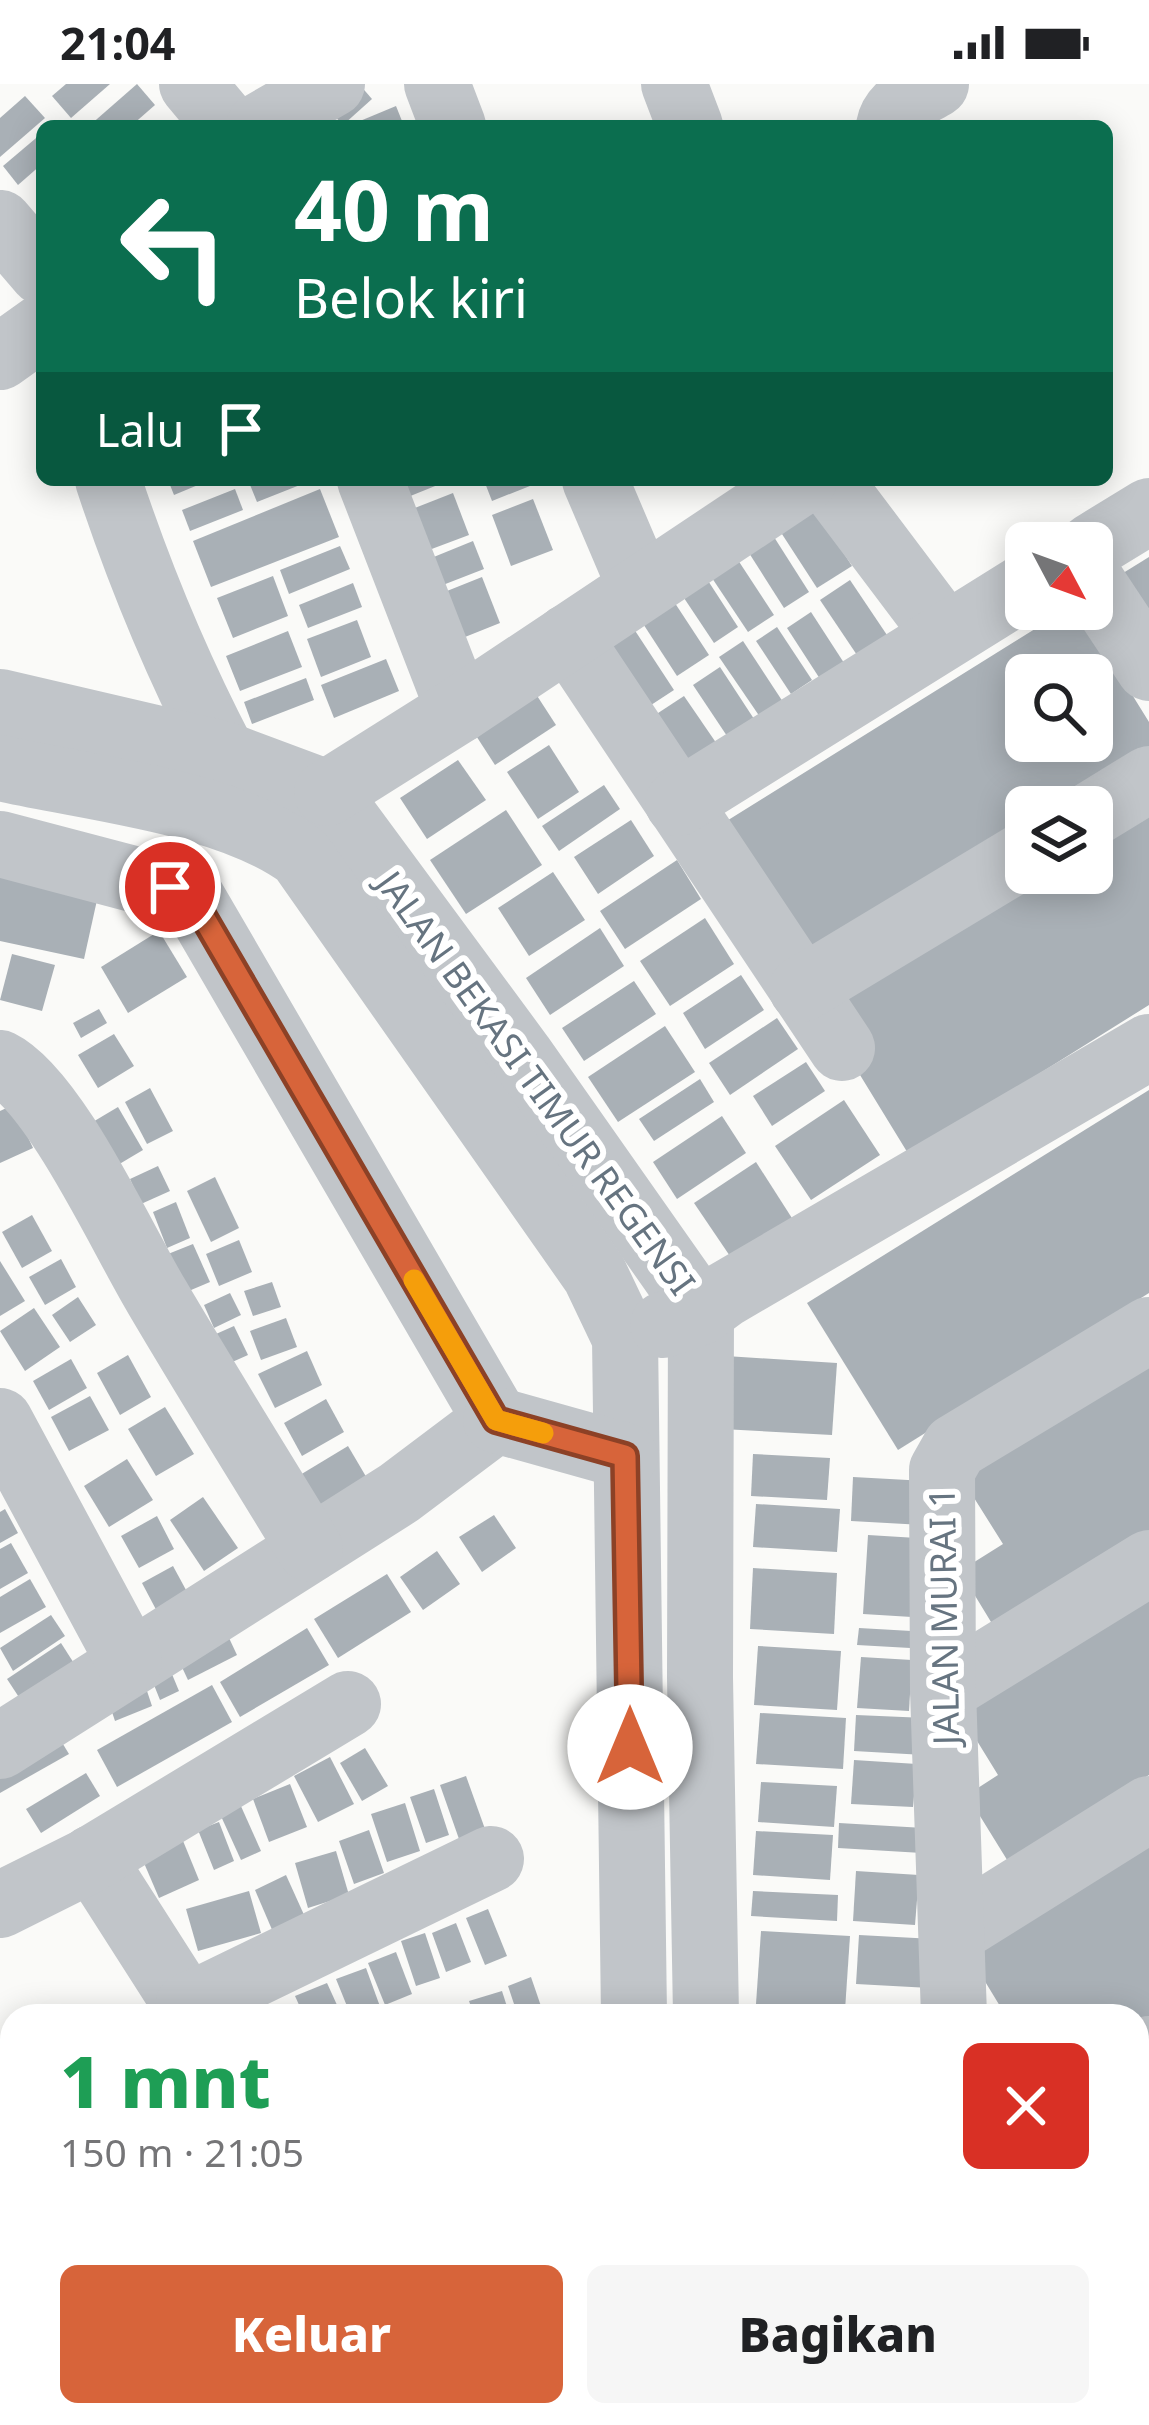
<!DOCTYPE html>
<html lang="id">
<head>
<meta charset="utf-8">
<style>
	:root { --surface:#fff; --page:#f6f6f6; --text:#202124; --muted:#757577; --accent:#d7643a }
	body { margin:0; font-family:"Noto Sans",sans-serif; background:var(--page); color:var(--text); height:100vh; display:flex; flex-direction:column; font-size:45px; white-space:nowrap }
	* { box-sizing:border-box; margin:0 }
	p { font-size:39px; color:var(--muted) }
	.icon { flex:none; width:66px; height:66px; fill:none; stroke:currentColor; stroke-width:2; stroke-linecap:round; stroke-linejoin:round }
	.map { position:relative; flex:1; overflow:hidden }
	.drawer { position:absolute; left:0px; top:1920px; width:1149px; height:423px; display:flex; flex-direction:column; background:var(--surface); border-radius:36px 36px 0 0; box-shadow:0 6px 30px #0003 }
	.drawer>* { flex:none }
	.guide { position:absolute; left:36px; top:36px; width:1077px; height:366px; border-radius:18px; box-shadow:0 6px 30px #0003; background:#0b6e4f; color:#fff; overflow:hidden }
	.needle { width:78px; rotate:131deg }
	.fabs { position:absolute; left:1005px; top:438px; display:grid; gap:24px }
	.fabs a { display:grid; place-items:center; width:108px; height:108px; border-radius:18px; background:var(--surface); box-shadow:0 6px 30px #0003; font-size:60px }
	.pin { position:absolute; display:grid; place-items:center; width:102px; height:102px; color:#fff; margin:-51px; border:6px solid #fff; border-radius:50%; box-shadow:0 3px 12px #0007 }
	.me { position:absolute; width:132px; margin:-66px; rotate:0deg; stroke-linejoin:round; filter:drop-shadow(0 0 9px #0008) }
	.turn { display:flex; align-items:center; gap:42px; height:252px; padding:0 60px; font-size:54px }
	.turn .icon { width:156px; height:156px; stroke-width:2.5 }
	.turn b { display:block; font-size:84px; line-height:102px }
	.then { display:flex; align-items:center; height:114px; padding:0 60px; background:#0003; gap:24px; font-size:45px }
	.round { display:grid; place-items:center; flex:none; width:126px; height:126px; border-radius:18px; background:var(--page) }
	.summary { display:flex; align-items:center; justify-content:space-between; height:204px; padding:0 60px }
	h1 { font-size:72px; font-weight:800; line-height:90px; color:#1e9e55 }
	.primary-button { display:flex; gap:24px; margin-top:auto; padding:24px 60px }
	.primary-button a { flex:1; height:138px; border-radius:18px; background:var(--accent); color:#fff; font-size:48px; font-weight:800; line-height:138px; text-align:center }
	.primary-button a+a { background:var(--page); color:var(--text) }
	.status { display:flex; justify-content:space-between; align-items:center; height:84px; padding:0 60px; background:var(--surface); direction:ltr }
	.status svg { height:33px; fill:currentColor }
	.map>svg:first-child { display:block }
	.building { fill:#a9b0b6; fill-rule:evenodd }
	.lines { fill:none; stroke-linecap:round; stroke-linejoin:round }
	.minor { stroke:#c1c5c9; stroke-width:66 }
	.route-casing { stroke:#8c4126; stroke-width:30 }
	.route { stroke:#d7643a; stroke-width:21 }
	.slow { stroke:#f59e0b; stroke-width:21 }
	.labels { text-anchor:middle; stroke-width:12; stroke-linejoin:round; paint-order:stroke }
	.street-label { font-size:36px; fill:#667480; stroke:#fff }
</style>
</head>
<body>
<div class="status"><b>21:04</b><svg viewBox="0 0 49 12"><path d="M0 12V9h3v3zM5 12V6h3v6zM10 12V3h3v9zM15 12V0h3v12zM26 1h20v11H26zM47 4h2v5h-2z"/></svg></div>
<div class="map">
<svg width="1149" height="2341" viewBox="0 0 1149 2341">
	<rect width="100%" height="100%" fill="#fafaf8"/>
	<g class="building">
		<path d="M 66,0 L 110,0 L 71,34 L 52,12 Z"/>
		<path d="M 137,0 L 155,21 L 131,42 L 89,42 Z"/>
		<path d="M 359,0 L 372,15 L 343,41 L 328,25 Z"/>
		<path d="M 25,12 L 45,34 L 0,73 L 0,34 Z"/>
		<path d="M 396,22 L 404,42 L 348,42 Z"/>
		<path d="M 42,49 L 42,80 L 18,101 L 3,82 Z"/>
		<path d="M 168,396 L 210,396 L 174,411 Z"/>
		<path d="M 248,396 L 298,396 L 300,401 L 257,418 Z"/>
		<path d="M 395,396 L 450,396 L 403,415 Z"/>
		<path d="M 493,396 L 545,396 L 492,417 L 485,399 Z"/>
		<path d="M 235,405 L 243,426 L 190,447 L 182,426 Z"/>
		<path d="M 320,405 L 339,453 L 211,503 L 193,457 Z"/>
		<path d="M 453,409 L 469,451 L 413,472 L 397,431 Z"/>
		<path d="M 533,415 L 553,466 L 511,482 L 492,431 Z"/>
		<path d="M 814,423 L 852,482 L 817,504 L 780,447 Z"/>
		<path d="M 774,453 L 809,508 L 784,524 L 749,469 Z"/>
		<path d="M 473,457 L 484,485 L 430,506 L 419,479 Z"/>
		<path d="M 340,462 L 350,485 L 289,510 L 280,486 Z"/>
		<path d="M 734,470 L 774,531 L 748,548 L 708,488 Z"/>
		<path d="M 1149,473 L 1149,566 L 1107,499 Z"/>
		<path d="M 703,489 L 738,543 L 714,559 L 678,505 Z"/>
		<path d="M 273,492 L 288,532 L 233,554 L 217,514 Z"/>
		<path d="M 482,493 L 500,539 L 450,559 L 432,513 Z"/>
		<path d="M 850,496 L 891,557 L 861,577 L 820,516 Z"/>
		<path d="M 353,499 L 362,523 L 308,544 L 299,521 Z"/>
		<path d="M 669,510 L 709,571 L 677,592 L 638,532 Z"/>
		<path d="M 1067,525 L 1079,525 L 1149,638 L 1149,676 L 1074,723 L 1026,723 L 1026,753 L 808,889 L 717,743 ZM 1026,591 L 1092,591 L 1092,657 L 1026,657 Z"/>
		<path d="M 811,528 L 846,582 L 822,598 L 787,544 Z"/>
		<path d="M 357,536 L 371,573 L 321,593 L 307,555 Z"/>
		<path d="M 630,539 L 674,606 L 625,638 L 581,571 Z"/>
		<path d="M 777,543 L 812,596 L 791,610 L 756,557 Z"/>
		<path d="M 288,547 L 302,583 L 240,607 L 226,572 Z"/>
		<path d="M 743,557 L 783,618 L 760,633 L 719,573 Z"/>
		<path d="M 386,575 L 399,607 L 334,634 L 321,601 Z"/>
		<path d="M 720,583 L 756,638 L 729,655 L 693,601 Z"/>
		<path d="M 306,594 L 314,616 L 252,640 L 244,618 Z"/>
		<path d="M 532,604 L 556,641 L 495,681 L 471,644 Z"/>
		<path d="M 684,612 L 719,663 L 686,685 L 652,633 Z"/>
		<path d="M 549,661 L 579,708 L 538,735 L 507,688 Z"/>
		<path d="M 458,676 L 486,716 L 427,755 L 400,714 Z"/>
		<path d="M 604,701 L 620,725 L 559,767 L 542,742 Z"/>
		<path d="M 1149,718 L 1149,921 L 909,1071 L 819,924 L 1035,789 L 1092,789 L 1092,753 Z"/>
		<path d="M 506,726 L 542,781 L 466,830 L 430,776 Z"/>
		<path d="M 631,736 L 654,772 L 598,810 L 574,773 Z"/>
		<path d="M 677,776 L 701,815 L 625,865 L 600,827 Z"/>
		<path d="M 0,787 L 99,807 L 84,875 L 0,857 Z"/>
		<path d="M 553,788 L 585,836 L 529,872 L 498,824 Z"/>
		<path d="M 705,834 L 734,880 L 670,922 L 640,877 Z"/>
		<path d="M 600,844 L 624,882 L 550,931 L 526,894 Z"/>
		<path d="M 159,847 L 187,893 L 128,929 L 101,883 Z"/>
		<path d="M 12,870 L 55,881 L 42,927 L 0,916 Z"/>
		<path d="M 741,891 L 764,926 L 705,965 L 683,929 Z"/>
		<path d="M 634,897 L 656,930 L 584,977 L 562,944 Z"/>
		<path d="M 99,925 L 107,939 L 81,954 L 73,939 Z"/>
		<path d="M 777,934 L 798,965 L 730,1011 L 709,979 Z"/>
		<path d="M 665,942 L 695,988 L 618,1038 L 588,993 Z"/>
		<path d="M 114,950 L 134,982 L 98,1004 L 78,971 Z"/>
		<path d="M 806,978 L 825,1007 L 772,1042 L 753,1012 Z"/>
		<path d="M 700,995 L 714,1018 L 654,1057 L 639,1035 Z"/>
		<path d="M 150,1004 L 173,1047 L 147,1060 L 125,1018 Z"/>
		<path d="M 1149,1006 L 1149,1209 L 898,1366 L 807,1219 Z"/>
		<path d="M 844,1016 L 880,1071 L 811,1116 L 775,1062 Z"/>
		<path d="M 13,1021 L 33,1064 L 0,1079 L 0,1027 Z"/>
		<path d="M 118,1023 L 143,1066 L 111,1085 L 86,1042 Z"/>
		<path d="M 722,1032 L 746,1069 L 677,1115 L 653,1078 Z"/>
		<path d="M 756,1078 L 797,1142 L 736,1181 L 694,1119 Z"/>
		<path d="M 158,1082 L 170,1107 L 141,1120 L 130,1095 Z"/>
		<path d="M 215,1093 L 239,1144 L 211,1158 L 187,1107 Z"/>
		<path d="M 176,1118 L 190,1154 L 167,1164 L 153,1128 Z"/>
		<path d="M 32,1131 L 52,1167 L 22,1184 L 2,1148 Z"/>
		<path d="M 239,1156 L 252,1188 L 219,1202 L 206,1170 Z"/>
		<path d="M 193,1160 L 210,1198 L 184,1209 L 168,1170 Z"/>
		<path d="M 61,1175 L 76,1203 L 45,1221 L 29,1193 Z"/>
		<path d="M 0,1177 L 25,1217 L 0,1232 Z"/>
		<path d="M 272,1198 L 281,1223 L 253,1232 L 244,1207 Z"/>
		<path d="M 230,1209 L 241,1231 L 214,1244 L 204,1221 Z"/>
		<path d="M 78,1213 L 96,1241 L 70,1258 L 52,1231 Z"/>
		<path d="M 34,1224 L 60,1263 L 25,1287 L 0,1247 Z"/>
		<path d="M 286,1234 L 297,1263 L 261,1276 L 250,1247 Z"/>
		<path d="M 234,1242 L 248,1271 L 221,1283 L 207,1254 Z"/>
		<path d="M 1149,1261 L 1149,1464 L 1002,1556 L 960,1487 L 1003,1460 L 954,1382 Z"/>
		<path d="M 307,1267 L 322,1301 L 275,1324 L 258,1290 Z"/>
		<path d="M 128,1271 L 151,1313 L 120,1331 L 97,1289 Z"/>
		<path d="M 726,1272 L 837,1279 L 832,1351 L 722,1345 Z"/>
		<path d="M 71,1275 L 87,1304 L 49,1326 L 33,1297 Z"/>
		<path d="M 90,1312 L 109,1346 L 69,1367 L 51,1333 Z"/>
		<path d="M 326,1315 L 344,1348 L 302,1372 L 284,1339 Z"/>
		<path d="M 165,1323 L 194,1370 L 156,1392 L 128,1345 Z"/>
		<path d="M 348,1362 L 371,1401 L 319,1433 L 295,1394 Z"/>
		<path d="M 753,1370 L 830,1374 L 827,1416 L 751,1412 Z"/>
		<path d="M 127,1375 L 153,1416 L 109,1443 L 84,1402 Z"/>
		<path d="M 853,1393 L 926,1397 L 923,1441 L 851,1437 Z"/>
		<path d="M 203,1413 L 238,1464 L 204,1487 L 170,1436 Z"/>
		<path d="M 756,1420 L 840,1425 L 837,1468 L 753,1463 Z"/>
		<path d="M 5,1425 L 18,1449 L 0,1459 L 0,1428 Z"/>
		<path d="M 494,1431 L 516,1464 L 482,1488 L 459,1453 Z"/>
		<path d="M 157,1432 L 174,1465 L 139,1484 L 121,1452 Z"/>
		<path d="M 868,1451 L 917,1454 L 912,1533 L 863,1530 Z"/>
		<path d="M 11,1459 L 28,1489 L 0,1505 L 0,1465 Z"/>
		<path d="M 437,1467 L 460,1500 L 423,1526 L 400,1493 Z"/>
		<path d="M 173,1482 L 192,1517 L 161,1535 L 142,1499 Z"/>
		<path d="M 753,1484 L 837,1489 L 834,1550 L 750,1545 Z"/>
		<path d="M 1149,1488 L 1149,1691 L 1009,1779 L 967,1711 L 998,1691 L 950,1613 Z"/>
		<path d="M 387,1490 L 411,1528 L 338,1574 L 314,1535 Z"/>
		<path d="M 30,1495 L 46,1523 L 0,1549 L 0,1513 Z"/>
		<path d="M 51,1531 L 65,1552 L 13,1587 L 0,1564 Z"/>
		<path d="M 307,1544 L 329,1581 L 240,1633 L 220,1598 Z"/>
		<path d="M 859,1544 L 929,1548 L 928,1565 L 857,1561 Z"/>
		<path d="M 229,1554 L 237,1571 L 188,1596 L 180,1579 Z"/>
		<path d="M 61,1559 L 84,1595 L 30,1630 L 7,1595 Z"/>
		<path d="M 758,1562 L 841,1567 L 837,1626 L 754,1621 Z"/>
		<path d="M 861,1573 L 912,1576 L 909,1627 L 857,1624 Z"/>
		<path d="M 169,1583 L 179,1607 L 160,1616 L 150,1591 Z"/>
		<path d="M 212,1601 L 232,1638 L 117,1703 L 97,1666 Z"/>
		<path d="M 146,1604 L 152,1622 L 115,1637 L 109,1619 Z"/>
		<path d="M 760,1629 L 846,1634 L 843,1685 L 756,1680 Z"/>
		<path d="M 856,1631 L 926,1634 L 924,1671 L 854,1667 Z"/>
		<path d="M 58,1652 L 69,1670 L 0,1709 L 0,1686 Z"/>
		<path d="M 365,1664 L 388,1702 L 362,1717 L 340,1679 Z"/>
		<path d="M 330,1673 L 354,1720 L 318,1738 L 294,1692 Z"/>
		<path d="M 854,1676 L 917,1680 L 913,1723 L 851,1720 Z"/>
		<path d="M 86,1689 L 100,1712 L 41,1749 L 26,1725 Z"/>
		<path d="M 466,1692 L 485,1745 L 459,1755 L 440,1701 Z"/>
		<path d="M 761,1698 L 837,1702 L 834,1743 L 758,1738 Z"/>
		<path d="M 290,1700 L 307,1743 L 269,1758 L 253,1715 Z"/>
		<path d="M 434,1705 L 449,1751 L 426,1759 L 410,1713 Z"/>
		<path d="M 405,1719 L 420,1767 L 387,1778 L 371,1730 Z"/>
		<path d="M 240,1720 L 261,1767 L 241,1776 L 220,1730 Z"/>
		<path d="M 219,1738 L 234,1777 L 214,1786 L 198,1746 Z"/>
		<path d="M 839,1739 L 924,1744 L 922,1769 L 838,1764 Z"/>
		<path d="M 1149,1740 L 1149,1944 L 1137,1951 L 1137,1932 L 1006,1932 L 961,1858 Z"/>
		<path d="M 369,1746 L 384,1789 L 354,1800 L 339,1757 Z"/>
		<path d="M 179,1747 L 199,1796 L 159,1814 L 138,1765 Z"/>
		<path d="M 756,1747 L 833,1751 L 830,1796 L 753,1791 Z"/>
		<path d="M 336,1767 L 349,1811 L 308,1824 L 295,1779 Z"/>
		<path d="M 856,1787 L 919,1791 L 915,1841 L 853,1837 Z"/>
		<path d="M 286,1791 L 305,1833 L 273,1848 L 255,1806 Z"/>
		<path d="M 249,1807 L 261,1849 L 198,1867 L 186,1825 Z"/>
		<path d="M 753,1807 L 838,1811 L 837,1837 L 751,1832 Z"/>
		<path d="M 488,1825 L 507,1872 L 485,1881 L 466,1834 Z"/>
		<path d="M 456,1839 L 471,1878 L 446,1888 L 432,1849 Z"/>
		<path d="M 761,1847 L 850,1852 L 845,1926 L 756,1920 Z"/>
		<path d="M 425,1849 L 440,1894 L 416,1902 L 401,1857 Z"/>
		<path d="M 859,1851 L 934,1855 L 930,1904 L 856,1900 Z"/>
		<path d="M 396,1868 L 412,1910 L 385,1921 L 368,1879 Z"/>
		<path d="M 366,1884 L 382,1928 L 351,1932 L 336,1895 Z"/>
		<path d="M 531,1893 L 544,1931 L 518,1932 L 508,1902 Z"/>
		<path d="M 327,1899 L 342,1932 L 304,1932 L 295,1912 Z"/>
		<path d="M 502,1907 L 510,1932 L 474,1932 L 469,1917 Z"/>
		<path d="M 1149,1987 L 1149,2191 L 1137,2198 L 1137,1995 Z"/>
		<path d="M 1149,2237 L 1149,2341 L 982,2341 L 998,2331 L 1137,2331 L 1137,2244 Z"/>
		<path d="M 326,2331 L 378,2331 L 384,2341 L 311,2341 Z"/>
		<path d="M 720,2331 L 823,2331 L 822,2341 L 719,2341 Z"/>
		<path d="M 841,2333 L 896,2335 L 895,2341 L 841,2341 Z"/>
	</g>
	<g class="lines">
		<g class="minor">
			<path d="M 192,0 L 227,42"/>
			<path d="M 437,0 L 453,42"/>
			<path d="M 674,0 L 690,42"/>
			<path d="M 259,42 L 332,0"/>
			<path d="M 889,42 C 893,20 918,11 936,0"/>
			<path d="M 0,139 L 42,188"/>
			<path d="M 0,273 L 42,243"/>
			<path d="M 108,396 C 139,490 177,582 223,670"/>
			<path d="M 370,396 L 459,626"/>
			<path d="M 595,396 L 641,504"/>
			<path d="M 829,396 L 945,550"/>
			<path d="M 1092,462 L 1149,427"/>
			<path d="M 1092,498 L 1149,584"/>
			<path d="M 568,553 L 842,964"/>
			<path d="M 0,618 L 223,670 L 327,709 L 521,972 L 701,1228 L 700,1593 L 706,1932"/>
			<path d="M 0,684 C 92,705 226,717 301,772 L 595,1191 L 625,1254 L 634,1932"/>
			<path d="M 327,709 L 459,626 L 804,396"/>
			<path d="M 678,719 L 1026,502"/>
			<path d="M 1092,730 L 1149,695"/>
			<path d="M 0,760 L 190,810 L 496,1336 L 399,1409 L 0,1662"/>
			<path d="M 802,905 L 1026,770"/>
			<path d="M 0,979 C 55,1006 123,1157 157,1213 C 207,1298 259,1381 310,1465"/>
			<path d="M 663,1241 L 701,1228 L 724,1211 L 1149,963"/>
			<path d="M 496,1336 L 625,1372"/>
			<path d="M 0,1337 L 129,1577"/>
			<path d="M 943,1606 L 1149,1479"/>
			<path d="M 92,1774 L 193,1932"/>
			<path d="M 0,1821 L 88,1777 L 348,1620"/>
			<path d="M 954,1847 L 1149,1725"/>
			<path d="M 188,1922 L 491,1775"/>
			<path d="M 954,1932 L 943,1606 L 942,1386 L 955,1363 L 1149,1246"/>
			<path d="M 1137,1972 L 1149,1965"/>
			<path d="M 1137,2220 L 1149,2213"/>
			<path d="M 473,2331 L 480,2341"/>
			<path d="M 227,2341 L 243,2331"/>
			<path d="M 604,2341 L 605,2331"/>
			<path d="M 680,2341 L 680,2331"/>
			<path d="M 939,2341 L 956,2331"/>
		</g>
	</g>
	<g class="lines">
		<defs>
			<path id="route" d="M 170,803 L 190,810 L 496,1336 L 625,1372 L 630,1663"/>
		</defs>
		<use href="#route" class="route-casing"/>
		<use href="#route" class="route"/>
		<path class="slow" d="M 414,1196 L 496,1336 L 543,1349"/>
	</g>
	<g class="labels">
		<g class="street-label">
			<text transform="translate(536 999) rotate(54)" y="13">JALAN BEKASI TIMUR REGENSI</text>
			<text transform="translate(944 1532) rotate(-91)" y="13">JALAN MURAI 1</text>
		</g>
	</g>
</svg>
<div class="fabs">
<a><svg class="needle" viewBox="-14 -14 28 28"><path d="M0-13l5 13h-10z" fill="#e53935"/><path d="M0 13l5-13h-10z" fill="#757577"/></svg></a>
<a><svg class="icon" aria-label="search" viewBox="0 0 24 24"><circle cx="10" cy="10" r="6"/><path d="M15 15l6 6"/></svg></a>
<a><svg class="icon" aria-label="layers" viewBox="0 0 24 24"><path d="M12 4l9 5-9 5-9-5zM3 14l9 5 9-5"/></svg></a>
</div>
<div class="pin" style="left:170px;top:803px;background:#d93025"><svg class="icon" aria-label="arrive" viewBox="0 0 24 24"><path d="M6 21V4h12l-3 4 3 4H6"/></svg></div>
<svg class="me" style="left:630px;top:1663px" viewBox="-20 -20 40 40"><circle r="19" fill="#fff"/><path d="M0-13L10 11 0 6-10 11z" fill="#d7643a"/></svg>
<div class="guide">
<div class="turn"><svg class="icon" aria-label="left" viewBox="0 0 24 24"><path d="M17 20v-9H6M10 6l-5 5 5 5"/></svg><div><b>40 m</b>Belok kiri</div></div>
<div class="then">Lalu<svg class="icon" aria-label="arrive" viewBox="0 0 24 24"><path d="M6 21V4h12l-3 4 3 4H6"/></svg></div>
</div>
<section class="drawer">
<div class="summary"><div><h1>1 mnt</h1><p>150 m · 21:05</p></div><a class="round" style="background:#d93025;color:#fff"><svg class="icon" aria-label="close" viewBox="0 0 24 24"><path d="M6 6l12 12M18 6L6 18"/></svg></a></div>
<div class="primary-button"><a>Keluar</a><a>Bagikan</a></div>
</section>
</div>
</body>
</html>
